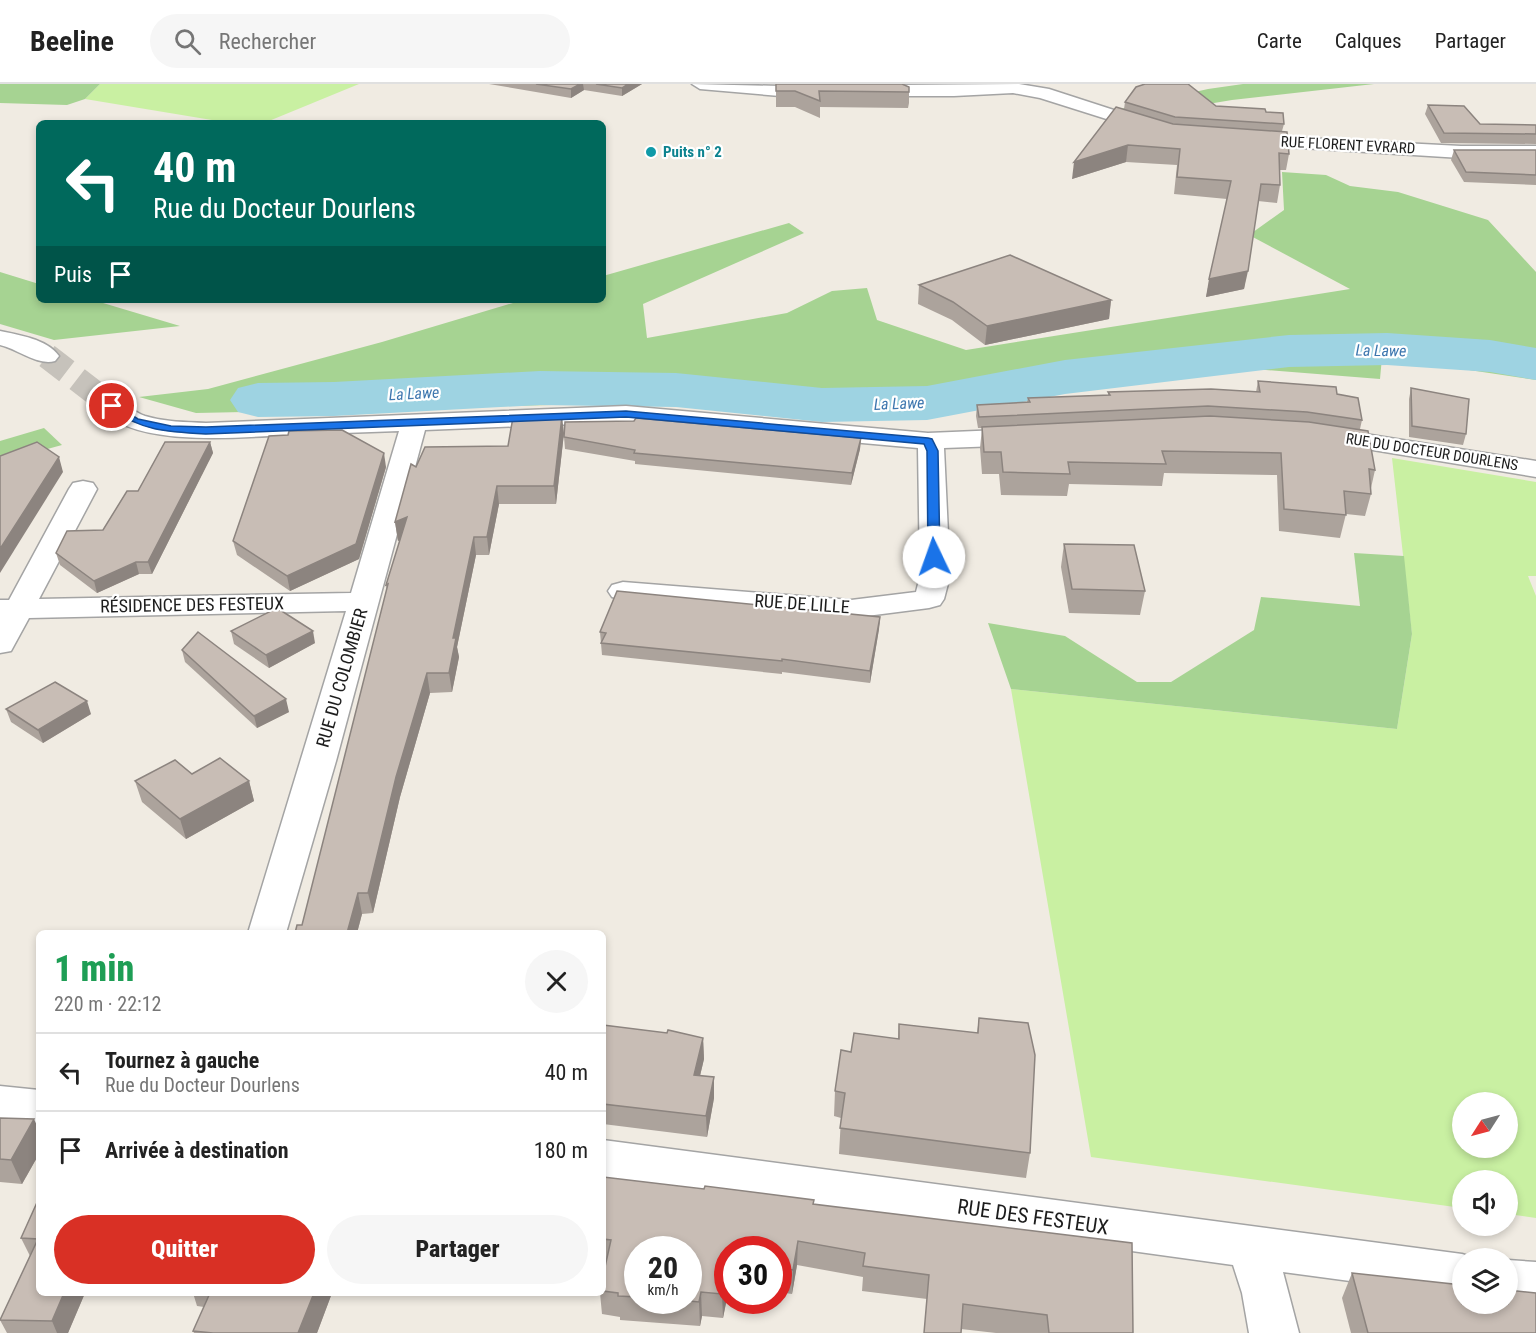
<!DOCTYPE html>
<html lang="fr">
<head>
<meta charset="utf-8">
<style>
	:root { --surface:#fff; --page:#f6f6f6; --text:#222; --muted:#767676; --line:#e0e0e0; --accent:#d93025 }
	body { margin:0; font-family:"Roboto Condensed",sans-serif; background:var(--page); color:var(--text); height:100vh; display:flex; flex-direction:column; font-size:22px; white-space:nowrap }
	* { box-sizing:border-box; margin:0 }
	p { font-size:20px; color:var(--muted) }
	.icon { flex:none; width:33px; height:33px; fill:none; stroke:currentColor; stroke-width:2; stroke-linecap:round; stroke-linejoin:round }
	.map { position:relative; flex:1; overflow:hidden }
	.sheet { position:absolute; left:36px; top:846px; width:570px; height:366px; display:flex; flex-direction:column; background:var(--surface); border-radius:9px; box-shadow:0 3px 9px #0003 }
	.sheet>* { flex:none }
	.guide { position:absolute; left:36px; top:36px; width:570px; height:183px; border-radius:9px; box-shadow:0 3px 9px #0003; background:#00695c; color:#fff; overflow:hidden }
	.needle { width:39px; rotate:234deg }
	.buttons { position:absolute; left:1452px; top:1008px; display:grid; gap:12px }
	.buttons a { display:grid; place-items:center; width:66px; height:66px; border-radius:50%; background:var(--surface); box-shadow:0 3px 9px #0003; font-size:30px }
	.speed { position:absolute; left:624px; top:1152px; display:flex; gap:12px; font-size:30px; font-weight:700; text-align:center }
	.speed>* { display:grid; place-content:center; width:78px; height:78px; border-radius:50%; background:var(--surface); box-shadow:0 3px 9px #0003; line-height:1 }
	.speed small { font-size:15px; font-weight:400 }
	.speed .limit { border:9px solid #d22; background:#fff; color:#111 }
	.pin { position:absolute; display:grid; place-items:center; width:51px; height:51px; color:#fff; margin:-26px; border:3px solid #fff; border-radius:50%; box-shadow:0 2px 6px #0007 }
	.me { position:absolute; width:66px; margin:-33px; rotate:357deg; stroke-linejoin:round; filter:drop-shadow(0 0 4px #0008) }
	.turn { display:flex; align-items:center; gap:21px; height:126px; padding:0 18px; font-size:27px }
	.turn .icon { width:78px; height:78px; stroke-width:2.5 }
	.turn b { display:block; font-size:42px; line-height:51px }
	.then { display:flex; align-items:center; height:57px; padding:0 18px; background:#0003; gap:12px; font-size:22px }
	.round { display:grid; place-items:center; flex:none; width:63px; height:63px; border-radius:32px; background:var(--page) }
	.summary { display:flex; align-items:center; justify-content:space-between; height:102px; padding:0 18px }
	h1 { font-size:36px; font-weight:800; line-height:45px; color:#1e9e55 }
	.action { display:flex; gap:12px; margin-top:auto; padding:12px 18px }
	.action a { flex:1; height:69px; border-radius:36px; background:var(--accent); color:#fff; font-size:24px; font-weight:800; line-height:69px; text-align:center }
	.action a+a { background:var(--page); color:var(--text) }
	ul { padding:0; list-style:none }
	li { display:flex; align-items:center; gap:18px; height:78px; padding:0 18px; border-top:2px solid var(--line) }
	li div { flex:1 }
	li b { display:block; font-size:22px }
	li em { font-style:normal }
	header { display:flex; align-items:center; gap:36px; box-sizing:border-box; height:84px; padding:0 30px; background:var(--surface); border-bottom:2px solid var(--line) }
	header strong { font-size:28px }
	nav { display:flex; gap:33px; margin-inline-start:auto; font-size:21px }
	.search { width:420px; height:54px; background:var(--page); display:flex; align-items:center; gap:15px; box-sizing:border-box; padding:0 21px; border-radius:33px; color:var(--muted); font-size:22px }
	.map>svg:first-child { display:block }
	.grass { fill:#c9f0a2; fill-rule:evenodd }
	.forest { fill:#a6d392 }
	.lines { fill:none; stroke-linecap:round; stroke-linejoin:round }
	.river { fill:#9ed3e2; fill-rule:evenodd }
	.minor-tunnel { stroke:#c6c2bb; stroke-width:25; stroke-dasharray:25 13; stroke-linecap:butt }
	.minor-casing { stroke:#a4a4a4; stroke-width:3 }
	.minor { fill:#fff; fill-rule:evenodd }
	.wall { fill:#aca39c; fill-rule:evenodd }
	.shaded-wall { fill:#8c847f }
	.building { fill:#c8bdb5; stroke:#8c847f; stroke-width:1.5 }
	.route { fill:#1a73e8; stroke:#114b97; stroke-width:1.5 }
	.culture-dot { fill:#0f9aa8; stroke:#fff; stroke-width:2 }
	.labels { text-anchor:middle; stroke-width:4.5; stroke-linejoin:round; paint-order:stroke }
	.far-street-label { font-size:15px; fill:#1d1d1d; stroke:#fff }
	.far-culture-label { font-size:15px; font-weight:bold; fill:#0d838f; stroke:#fff; text-anchor:start }
	.far-water-label { font-size:16px; font-style:italic; fill:#3e77af; stroke:#fff }
	.street-label { font-size:18px; fill:#1d1d1d; stroke:#fff }
	.near-street-label { font-size:21px; fill:#1d1d1d; stroke:#fff }
</style>
</head>
<body>
<header>
<strong>Beeline</strong>
<div class="search"><svg class="icon" aria-label="search" viewBox="0 0 24 24"><circle cx="10" cy="10" r="6"/><path d="M15 15l6 6"/></svg>Rechercher</div>
<nav><a>Carte</a><a>Calques</a><a>Partager</a></nav>
</header>
<div class="map">
<svg width="1536" height="1249" viewBox="0 0 1536 1249">
	<rect width="100%" height="100%" fill="#f0ebe2"/>
	<g class="grass">
		<path d="M 100,0 L 359,0 L 264,39 L 230,39 L 85,15 Z"/>
		<path d="M 1392,374 L 1536,398 L 1536,492 L 1528,492 L 1536,512 L 1536,1134 L 1508,1130 L 1508,1096 L 1462,1096 L 1462,1124 L 1091,1073 L 1011,605 L 1397,645 L 1412,550 ZM 1462,1018 L 1508,1018 L 1508,1064 L 1462,1064 Z"/>
	</g>
	<g class="forest">
		<path d="M 0,0 L 100,0 L 85,15 L 67,21 L 0,19 Z"/>
		<path d="M 1243,0 L 1374,0 L 1232,16 L 1136,32 L 1116,26 L 1208,5 Z"/>
		<path d="M 1282,88 L 1326,91 L 1350,102 L 1398,108 L 1488,136 L 1536,188 L 1536,296 L 1382,273 L 1380,295 L 1229,283 L 1033,287 L 924,336 L 774,324 L 639,319 L 196,329 L 139,313 L 208,305 L 382,258 L 523,216 L 603,216 L 603,192 L 789,139 L 804,149 L 643,220 L 647,254 L 787,229 L 832,207 L 867,204 L 877,236 L 966,266 L 1350,205 L 1249,151 L 1284,126 Z"/>
		<path d="M 0,188 L 39,200 L 39,216 L 93,216 L 180,242 L 54,256 L 0,240 Z"/>
		<path d="M 44,344 L 62,361 L 0,378 L 0,357 Z"/>
		<path d="M 1354,469 L 1404,472 L 1412,550 L 1397,645 L 1011,605 L 988,539 L 1065,552 L 1137,598 L 1171,598 L 1254,546 L 1261,513 L 1360,522 Z"/>
	</g>
	<g class="lines">
		<path class="river" d="M 1387,249 L 1490,256 L 1536,264 L 1536,296 L 1490,288 L 1387,281 L 1289,283 L 1065,310 L 927,336 L 822,338 L 676,323 L 540,321 L 334,332 L 258,333 L 238,328 L 230,316 L 238,304 L 258,299 L 334,298 L 540,287 L 676,289 L 822,304 L 927,302 L 1065,276 L 1289,251 Z"/>
		<path class="minor-tunnel" d="M 47,272 L 112,322"/>
		<defs>
			<g id="minor">
				<path d="M 692,0 L 780,2 L 1019,0 L 1049,5 L 1160,41 L 1163,45 L 1160,49 L 1154,50 L 1040,14 L 1013,9 L 954,12 L 780,12 L 700,5 Z"/>
				<path d="M 1244,51 L 1461,62 L 1536,62 L 1536,74 L 1461,74 L 1238,60 L 1235,56 L 1238,52 Z"/>
				<path d="M 0,247 C 19,251 47,255 59,272 L 55,277 C 37,282 18,265 0,261 Z"/>
				<path d="M 112,314 C 125,318 133,328 145,332 C 165,338 186,338 206,339 L 626,322 L 928,349 L 1024,345 L 1033,348 L 1037,353 L 1033,358 L 1024,361 L 944,364 L 950,492 L 944,515 L 940,521 L 929,524 L 851,534 L 623,516 L 612,513 L 608,507 L 612,501 L 623,498 L 851,516 L 916,508 L 920,492 L 918,364 L 626,338 L 425,346 L 336,677 L 286,849 L 248,849 L 346,527 L 29,534 L 11,567 L 0,569 L 0,516 L 9,516 L 69,405 L 73,399 L 83,397 L 93,399 L 97,405 L 39,515 L 351,509 L 399,347 C 362,348 325,350 288,351 C 242,353 129,365 99,322 L 103,317 Z"/>
				<path d="M 1327,344 L 1536,377 L 1536,393 L 1318,357 L 1314,352 L 1318,347 Z"/>
				<path d="M 0,1002 L 39,1006 L 39,1042 L 0,1038 Z"/>
				<path d="M 603,1056 L 1462,1170 L 1475,1174 L 1462,1174 L 1462,1212 L 1283,1188 L 1299,1249 L 1249,1249 L 1242,1209 L 1233,1181 L 603,1094 Z"/>
				<path d="M 1508,1176 L 1536,1178 L 1536,1222 L 1508,1218 Z"/>
			</g>
		</defs>
		<use href="#minor" class="minor-casing"/>
		<use href="#minor" class="minor"/>
	</g>
	<g class="wall">
		<path d="M 489,0 L 642,0 L 622,12 L 584,6 L 571,14 Z"/>
		<path d="M 776,0 L 909,3 L 909,19 L 908,24 L 820,23 L 820,34 L 795,23 L 776,23 Z"/>
		<path d="M 1125,18 L 1216,22 L 1266,28 L 1284,40 L 1282,47 L 1289,70 L 1286,86 L 1279,86 L 1280,101 L 1277,119 L 1258,117 L 1244,205 L 1206,213 L 1227,115 L 1174,110 L 1177,81 L 1126,78 L 1072,95 L 1124,25 Z"/>
		<path d="M 1428,21 L 1480,40 L 1536,41 L 1536,60 L 1441,59 L 1425,30 Z"/>
		<path d="M 1454,66 L 1536,66 L 1536,101 L 1464,98 L 1451,76 Z"/>
		<path d="M 919,201 L 1111,216 L 1109,235 L 985,261 L 952,236 L 918,220 Z"/>
		<path d="M 1258,297 L 1337,310 L 1362,336 L 1360,345 L 1375,386 L 1371,404 L 1371,410 L 1365,432 L 1346,430 L 1340,454 L 1279,447 L 1277,391 L 1164,389 L 1162,402 L 1069,400 L 1067,412 L 1001,411 L 999,390 L 982,390 L 980,364 L 982,344 L 978,344 L 976,332 L 977,321 L 1027,318 L 1028,314 L 1108,311 L 1108,308 L 1256,308 Z"/>
		<path d="M 1411,304 L 1466,350 L 1463,361 L 1409,353 L 1409,315 Z"/>
		<path d="M 564,349 L 556,420 L 499,420 L 489,471 L 476,471 L 457,563 L 459,573 L 452,608 L 430,609 L 400,713 L 373,829 L 362,830 L 357,849 L 295,849 L 302,841 L 387,507 L 386,501 L 400,456 L 398,457 L 395,438 L 416,383 Z"/>
		<path d="M 564,353 L 861,354 L 860,365 L 851,401 L 635,380 L 635,377 L 565,365 Z"/>
		<path d="M 210,358 L 213,369 L 152,490 L 139,490 L 97,509 L 60,481 L 56,469 L 103,446 L 138,407 Z"/>
		<path d="M 386,383 L 359,475 L 290,507 L 237,471 L 233,457 Z"/>
		<path d="M 1064,460 L 1145,507 L 1140,531 L 1069,529 L 1061,483 Z"/>
		<path d="M 880,533 L 879,545 L 870,599 L 782,588 L 782,590 L 602,571 L 600,548 Z"/>
		<path d="M 231,547 L 315,559 L 269,584 L 234,560 Z"/>
		<path d="M 182,566 L 289,628 L 257,644 L 185,578 Z"/>
		<path d="M 6,625 L 91,630 L 43,659 L 11,638 Z"/>
		<path d="M 192,690 L 249,697 L 254,717 L 186,755 L 142,718 L 135,697 Z"/>
		<path d="M 979,934 L 1030,1069 L 1026,1094 L 839,1070 L 841,1034 L 834,1032 L 835,1007 L 851,968 L 898,955 L 899,940 L 977,949 Z"/>
		<path d="M 603,941 L 703,954 L 704,975 L 700,992 L 714,1014 L 707,1053 L 603,1040 Z"/>
		<path d="M 0,1034 L 39,1046 L 39,1070 L 22,1100 L 0,1098 Z"/>
		<path d="M 603,1093 L 814,1120 L 1133,1249 L 996,1249 L 961,1245 L 927,1215 L 862,1207 L 863,1193 L 797,1181 L 792,1210 L 778,1208 L 778,1166 L 728,1166 L 728,1209 L 723,1234 L 702,1232 L 700,1242 L 620,1236 L 620,1233 L 602,1230 L 600,1209 L 603,1209 L 603,1192 L 606,1180 L 603,1179 ZM 638,1166 L 688,1216 L 638,1216 Z"/>
		<path d="M 39,1114 L 39,1209 L 85,1209 L 68,1249 L 7,1249 L 0,1236 L 30,1172 L 21,1154 Z"/>
		<path d="M 1352,1189 L 1536,1249 L 1351,1249 L 1342,1214 Z"/>
		<path d="M 193,1209 L 332,1209 L 317,1249 L 194,1249 L 193,1247 L 204,1223 L 197,1222 Z"/>
		<path d="M 525,1209 L 542,1209 L 542,1211 Z"/>
	</g>
	<g class="shaded-wall">
		<path d="M 580,0 L 583,0 L 584,6 L 571,14 L 571,5 Z"/>
		<path d="M 628,0 L 642,0 L 622,12 L 622,4 Z"/>
		<path d="M 1128,61 L 1126,78 L 1072,95 L 1074,78 Z"/>
		<path d="M 1248,187 L 1244,205 L 1206,213 L 1209,195 Z"/>
		<path d="M 1111,216 L 1109,235 L 985,261 L 987,242 Z"/>
		<path d="M 562,332 L 564,349 L 556,420 L 554,402 Z"/>
		<path d="M 861,354 L 860,365 L 851,401 L 852,389 Z"/>
		<path d="M 210,358 L 213,369 L 152,490 L 148,478 Z"/>
		<path d="M 384,369 L 386,383 L 359,475 L 290,507 L 287,492 Z"/>
		<path d="M 59,373 L 63,388 L 0,489 L 0,465 Z"/>
		<path d="M 497,402 L 499,420 L 489,471 L 487,453 Z"/>
		<path d="M 407,433 L 410,451 L 398,457 L 395,438 Z"/>
		<path d="M 474,453 L 476,471 L 457,563 L 459,573 L 452,608 L 449,589 L 453,554 Z"/>
		<path d="M 136,478 L 139,490 L 97,509 L 94,497 Z"/>
		<path d="M 880,533 L 879,545 L 870,599 L 870,587 Z"/>
		<path d="M 313,547 L 315,559 L 269,584 L 266,571 Z"/>
		<path d="M 427,589 L 430,609 L 400,713 L 373,829 L 368,809 L 396,693 Z"/>
		<path d="M 286,615 L 289,628 L 257,644 L 254,632 Z"/>
		<path d="M 87,617 L 91,630 L 43,659 L 38,646 Z"/>
		<path d="M 249,697 L 254,717 L 186,755 L 180,735 Z"/>
		<path d="M 358,809 L 362,830 L 357,849 L 347,849 Z"/>
		<path d="M 703,954 L 704,975 L 695,1012 L 694,991 Z"/>
		<path d="M 714,993 L 714,1014 L 707,1053 L 706,1032 Z"/>
		<path d="M 34,1035 L 39,1046 L 39,1070 L 22,1100 L 11,1076 Z"/>
		<path d="M 798,1157 L 797,1181 L 792,1210 L 793,1186 Z"/>
		<path d="M 727,1183 L 728,1209 L 723,1234 L 722,1210 Z"/>
		<path d="M 701,1208 L 702,1232 L 700,1242 L 699,1218 Z"/>
		<path d="M 64,1209 L 85,1209 L 68,1249 L 57,1249 L 52,1237 Z"/>
		<path d="M 314,1209 L 332,1209 L 317,1249 L 298,1249 Z"/>
	</g>
	<g class="building">
		<path d="M 536,0 L 580,0 L 571,5 Z"/>
		<path d="M 596,0 L 628,0 L 622,4 Z"/>
		<path d="M 776,0 L 902,0 L 909,3 L 909,8 L 819,7 L 820,17 L 795,7 L 776,7 Z"/>
		<path d="M 1145,0 L 1188,0 L 1216,22 L 1265,25 L 1266,28 L 1283,29 L 1284,40 L 1175,33 L 1125,18 L 1136,3 Z"/>
		<path d="M 1428,21 L 1464,22 L 1480,40 L 1536,41 L 1536,50 L 1444,49 Z"/>
		<path d="M 1116,23 L 1173,40 L 1287,48 L 1289,70 L 1279,69 L 1280,101 L 1261,100 L 1248,187 L 1209,195 L 1231,97 L 1177,93 L 1180,65 L 1128,61 L 1074,78 Z"/>
		<path d="M 1454,66 L 1536,66 L 1536,91 L 1466,88 Z"/>
		<path d="M 1010,171 L 1111,216 L 987,242 L 953,218 L 919,201 Z"/>
		<path d="M 1258,297 L 1336,303 L 1337,310 L 1358,314 L 1362,336 L 1307,328 L 1208,322 L 979,333 L 977,321 L 1030,318 L 1028,314 L 1110,311 L 1108,308 L 1211,305 L 1260,308 Z"/>
		<path d="M 1411,304 L 1469,315 L 1466,350 L 1412,342 Z"/>
		<path d="M 562,332 L 554,402 L 497,402 L 487,453 L 474,453 L 453,554 L 456,554 L 449,589 L 427,589 L 396,693 L 368,809 L 358,809 L 347,849 L 295,849 L 297,841 L 302,841 L 388,500 L 386,501 L 407,433 L 395,438 L 411,380 L 416,383 L 425,363 L 508,362 L 513,333 Z"/>
		<path d="M 1210,332 L 1309,338 L 1368,347 L 1375,386 L 1369,385 L 1371,410 L 1344,407 L 1346,431 L 1284,425 L 1281,369 L 1162,367 L 1166,380 L 1068,378 L 1070,390 L 1003,388 L 1001,368 L 984,368 L 982,343 Z"/>
		<path d="M 636,334 L 861,354 L 852,389 L 634,369 L 635,366 L 564,353 L 565,338 L 634,337 Z"/>
		<path d="M 342,346 L 384,369 L 356,460 L 287,492 L 233,457 L 269,352 L 288,351 L 289,347 Z"/>
		<path d="M 37,358 L 59,373 L 0,465 L 0,372 Z"/>
		<path d="M 165,358 L 210,358 L 148,478 L 136,478 L 94,497 L 56,469 L 67,447 L 103,446 L 127,407 L 138,407 Z"/>
		<path d="M 1064,460 L 1134,461 L 1145,507 L 1072,505 Z"/>
		<path d="M 617,507 L 880,533 L 870,587 L 782,575 L 782,577 L 601,559 L 606,549 L 600,548 Z"/>
		<path d="M 277,524 L 313,547 L 266,571 L 231,547 Z"/>
		<path d="M 198,548 L 286,615 L 254,632 L 182,566 Z"/>
		<path d="M 55,598 L 87,617 L 38,646 L 6,625 Z"/>
		<path d="M 220,674 L 249,697 L 180,735 L 135,697 L 175,676 L 192,690 Z"/>
		<path d="M 979,934 L 1028,939 L 1035,971 L 1030,1069 L 840,1044 L 845,1009 L 835,1007 L 841,966 L 851,968 L 854,949 L 899,955 L 899,940 L 978,949 Z"/>
		<path d="M 603,941 L 667,949 L 668,946 L 703,954 L 694,991 L 714,993 L 706,1032 L 603,1020 Z"/>
		<path d="M 0,1034 L 34,1035 L 11,1076 L 0,1075 Z"/>
		<path d="M 603,1093 L 704,1105 L 705,1102 L 814,1116 L 813,1120 L 1132,1159 L 1133,1249 L 1049,1249 L 1047,1231 L 963,1220 L 961,1249 L 924,1249 L 929,1191 L 863,1182 L 865,1169 L 798,1157 L 793,1186 L 778,1184 L 778,1166 L 728,1166 L 728,1183 L 722,1210 L 701,1208 L 699,1218 L 679,1216 L 688,1216 L 688,1166 L 638,1166 L 638,1213 L 618,1212 L 618,1209 L 603,1207 L 603,1192 L 611,1156 L 603,1155 Z"/>
		<path d="M 39,1114 L 39,1209 L 64,1209 L 52,1237 L 0,1236 L 38,1155 L 21,1154 Z"/>
		<path d="M 1352,1189 L 1462,1201 L 1462,1220 L 1508,1220 L 1508,1206 L 1536,1209 L 1536,1249 L 1368,1249 Z"/>
		<path d="M 210,1209 L 314,1209 L 298,1249 L 213,1249 L 193,1247 Z"/>
	</g>
	<path class="route" d="M 112,319 L 138,335 L 171,342 L 206,343 L 626,327 L 928,354 L 932,355 L 938,367 L 940,473 L 934,477 L 928,473 L 927,367 L 924,360 L 626,333 L 206,350 C 165,348 143,347 109,324 L 109,320 Z"/>
	<circle class="culture-dot" cx="651" cy="68" r="6"/>
	<g class="labels">
		<g class="far-street-label">
			<text transform="translate(1348 61) rotate(3)" y="5">RUE FLORENT EVRARD</text>
			<text transform="translate(1432 368) rotate(9)" y="5">RUE DU DOCTEUR DOURLENS</text>
		</g>
		<g class="far-culture-label">
			<text x="663" y="73">Puits n° 2</text>
		</g>
		<g class="far-water-label">
			<text transform="translate(1381 266) rotate(1)" y="6">La Lawe</text>
			<text transform="translate(414 309) rotate(-3)" y="6">La Lawe</text>
			<text transform="translate(899 319) rotate(-2)" y="6">La Lawe</text>
		</g>
		<g class="street-label">
			<text transform="translate(802 520) rotate(4)" y="6">RUE DE LILLE</text>
			<text transform="translate(192 521) rotate(-1)" y="6">RÉSIDENCE DES FESTEUX</text>
			<text transform="translate(342 594) rotate(-74)" y="6">RUE DU COLOMBIER</text>
		</g>
		<g class="near-street-label">
			<text transform="translate(1033 1133) rotate(8)" y="7">RUE DES FESTEUX</text>
		</g>
	</g>
</svg>
<div class="buttons">
<a><svg class="needle" viewBox="-14 -14 28 28"><path d="M0-13l5 13h-10z" fill="#e53935"/><path d="M0 13l5-13h-10z" fill="#767676"/></svg></a>
<a><svg class="icon" aria-label="sound" viewBox="0 0 24 24"><path d="M4 9h4l5-4v14l-5-4H4zM17 9q2 3 0 6"/></svg></a>
<a><svg class="icon" aria-label="layers" viewBox="0 0 24 24"><path d="M12 4l9 5-9 5-9-5zM3 14l9 5 9-5"/></svg></a>
</div>
<div class="speed"><div>20<small>km/h</small></div><div class="limit">30</div></div>
<div class="pin" style="left:112px;top:322px;background:#d93025"><svg class="icon" aria-label="arrive" viewBox="0 0 24 24"><path d="M6 21V4h12l-3 4 3 4H6"/></svg></div>
<svg class="me" style="left:934px;top:473px" viewBox="-20 -20 40 40"><circle r="19" fill="#fff"/><path d="M0-13L10 11 0 6-10 11z" fill="#1a73e8"/></svg>
<div class="guide">
<div class="turn"><svg class="icon" aria-label="left" viewBox="0 0 24 24"><path d="M17 20v-9H6M10 6l-5 5 5 5"/></svg><div><b>40 m</b>Rue du Docteur Dourlens</div></div>
<div class="then">Puis<svg class="icon" aria-label="arrive" viewBox="0 0 24 24"><path d="M6 21V4h12l-3 4 3 4H6"/></svg></div>
</div>
<section class="sheet">
<div class="summary"><div><h1>1 min</h1><p>220 m · 22:12</p></div><a class="round"><svg class="icon" aria-label="close" viewBox="0 0 24 24"><path d="M6 6l12 12M18 6L6 18"/></svg></a></div>
<ul>
<li><svg class="icon" aria-label="left" viewBox="0 0 24 24"><path d="M17 20v-9H6M10 6l-5 5 5 5"/></svg><div><b>Tournez à gauche</b><p>Rue du Docteur Dourlens</p></div><em>40 m</em></li>
<li><svg class="icon" aria-label="arrive" viewBox="0 0 24 24"><path d="M6 21V4h12l-3 4 3 4H6"/></svg><div><b>Arrivée à destination</b></div><em>180 m</em></li>
</ul>
<div class="action"><a>Quitter</a><a>Partager</a></div>
</section>
</div>
</body>
</html>
